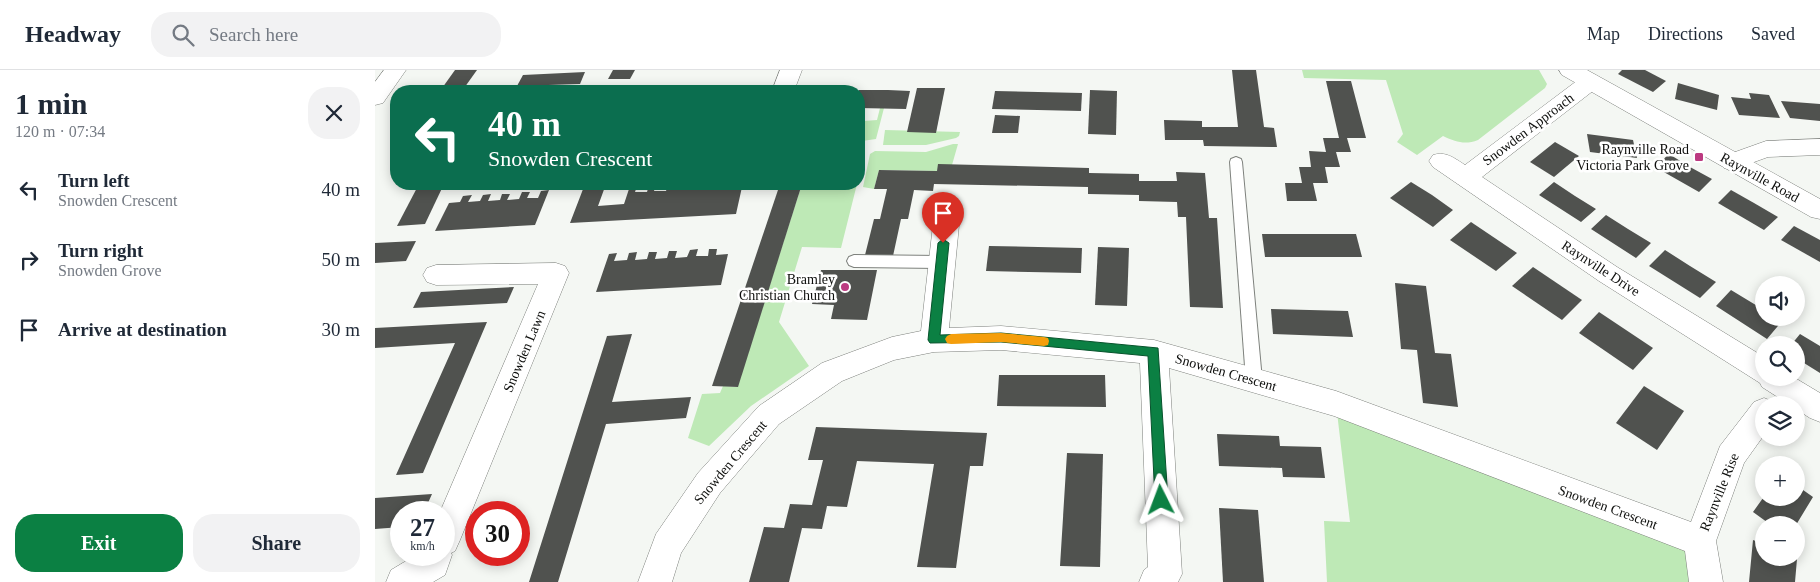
<!DOCTYPE html>
<html lang="en">
<head>
<meta charset="utf-8">
<style>
	:root { --surface:#fff; --page:#f2f2f3; --text:#1f2937; --muted:#747a83; --line:#e0e1e3; --accent:#0b8043 }
	body { margin:0; font-family:Georgia,serif; background:var(--page); color:var(--text); height:100vh; display:flex; flex-direction:column; font-size:19px; white-space:nowrap }
	* { box-sizing:border-box; margin:0 }
	p { font-size:16px; color:var(--muted) }
	.icon { flex:none; width:28px; height:28px; fill:none; stroke:currentColor; stroke-width:2; stroke-linecap:round; stroke-linejoin:round }
	.map { position:relative; flex:1; overflow:hidden }
	.sheet { display:flex; flex-direction:column; background:var(--surface); width:375px }
	.sheet>* { flex:none }
	.hud { position:absolute; left:15px; top:15px; width:475px; height:105px; border-radius:20px; box-shadow:0 2px 12px #0003; background:#0b6e4f; color:#fff; overflow:hidden }
	.tools { position:absolute; left:1380px; top:206px; display:grid; gap:10px }
	.tools a { display:grid; place-items:center; width:50px; height:50px; border-radius:50%; background:var(--surface); box-shadow:0 2px 12px #0003; font-size:25px }
	.speed { position:absolute; left:15px; top:431px; display:flex; gap:10px; font-size:25px; font-weight:700; text-align:center }
	.speed>* { display:grid; place-content:center; width:65px; height:65px; border-radius:50%; background:var(--surface); box-shadow:0 2px 12px #0003; line-height:1 }
	.speed small { font-size:12px; font-weight:400 }
	.speed .limit { border:8px solid #d22; background:#fff; color:#111 }
	.pin { position:absolute; display:grid; place-items:center; width:42px; height:42px; color:#fff; margin:-51px -21px; border-radius:50% 50% 50% 0; rotate:-45deg; box-shadow:0 0 5px #0007 }
	.pin .icon { rotate:45deg }
	.me { position:absolute; width:55px; margin:-28px; rotate:357deg; stroke-linejoin:round; filter:drop-shadow(0 0 4px #0008) }
	.turn { display:flex; align-items:center; gap:18px; height:105px; padding:0 15px; font-size:22px }
	.turn .icon { width:65px; height:65px; stroke-width:2.5 }
	.turn b { display:block; font-size:35px; line-height:42px }
	.round { display:grid; place-items:center; flex:none; width:52px; height:52px; border-radius:20px; background:var(--page) }
	.summary { display:flex; align-items:center; justify-content:space-between; height:85px; padding:0 15px }
	h1 { font-size:30px; font-weight:700; line-height:38px }
	.button { display:flex; gap:10px; margin-top:auto; padding:10px 15px }
	.button a { flex:1; height:58px; border-radius:20px; background:var(--accent); color:#fff; font-size:20px; font-weight:700; line-height:58px; text-align:center }
	.button a+a { background:var(--page); color:var(--text) }
	ul { padding:0; list-style:none }
	li { display:flex; align-items:center; gap:15px; height:70px; padding:0 15px }
	li div { flex:1 }
	li b { display:block; font-size:19px }
	li em { font-style:normal }
	header { display:flex; align-items:center; gap:30px; box-sizing:border-box; height:70px; padding:0 25px; background:var(--surface); border-bottom:1px solid var(--line) }
	header strong { font-size:24px }
	nav { display:flex; gap:28px; margin-inline-start:auto; font-size:18px }
	.search { width:350px; height:45px; background:var(--page); display:flex; align-items:center; gap:12px; box-sizing:border-box; padding:0 18px; border-radius:20px; color:var(--muted); font-size:19px }
	main { display:flex; flex:1; min-height:0 }
	.map>svg:first-child { display:block }
	.green { fill:#bee9b6 }
	.building { fill:#50524f }
	.lines { fill:none; stroke-linecap:round; stroke-linejoin:round }
	.service-casing { stroke:#7d807c; stroke-width:2 }
	.minor-casing { stroke:#7d807c; stroke-width:1 }
	.tertiary-casing { stroke:#7d807c; stroke-width:1 }
	.primary-casing { stroke:#7d807c; stroke-width:1 }
	.service { fill:#fff; fill-rule:evenodd }
	.minor { fill:#fff; fill-rule:evenodd }
	.tertiary { fill:#fff; fill-rule:evenodd }
	.primary { fill:#fff; fill-rule:evenodd }
	.route { fill:#0b8043; stroke:#07532c }
	.slow { fill:#f59e0b }
	.poi-dot { fill:#bc3a81; stroke:#fff; stroke-width:2 }
	.labels { text-anchor:middle; stroke-width:5; stroke-linejoin:round; paint-order:stroke }
	.street-label { font-size:14px; fill:#0d0e0c; stroke:#fff }
	.poi-label { font-size:14px; fill:#0d0e0c; stroke:#fff; text-anchor:end }
</style>
</head>
<body>
<header>
<strong>Headway</strong>
<div class="search"><svg class="icon" aria-label="search" viewBox="0 0 24 24"><circle cx="10" cy="10" r="6"/><path d="M15 15l6 6"/></svg>Search here</div>
<nav><a>Map</a><a>Directions</a><a>Saved</a></nav>
</header>
<main>
<section class="sheet">
<div class="summary"><div><h1>1 min</h1><p>120 m · 07:34</p></div><a class="round"><svg class="icon" aria-label="close" viewBox="0 0 24 24"><path d="M6 6l12 12M18 6L6 18"/></svg></a></div>
<ul>
<li><svg class="icon" aria-label="left" viewBox="0 0 24 24"><path d="M17 20v-9H6M10 6l-5 5 5 5"/></svg><div><b>Turn left</b><p>Snowden Crescent</p></div><em>40 m</em></li>
<li><svg class="icon" aria-label="right" viewBox="0 0 24 24"><path d="M7 20v-9h11M14 6l5 5-5 5"/></svg><div><b>Turn right</b><p>Snowden Grove</p></div><em>50 m</em></li>
<li><svg class="icon" aria-label="arrive" viewBox="0 0 24 24"><path d="M6 21V4h12l-3 4 3 4H6"/></svg><div><b>Arrive at destination</b></div><em>30 m</em></li>
</ul>
<div class="button"><a>Exit</a><a>Share</a></div>
</section>
<div class="map">
<svg width="1445" height="512" viewBox="0 0 1445 512">
	<rect width="100%" height="100%" fill="#f4f7f3"/>
	<g class="green">
		<path d="M 927,0 L 1164,0 L 1172,14 L 1170,18 L 1103,70 C 1090,75 1081,72 1068,66 L 1042,85 L 1022,72 L 1028,64 L 1011,10 L 929,8 Z"/>
		<path d="M 505,38 L 509,38 L 501,69 L 487,71 L 484,68 L 489,51 L 502,50 Z"/>
		<path d="M 510,60 L 585,62 L 584,66 L 581,68 L 551,75 L 508,75 Z"/>
		<path d="M 578,74 L 583,74 L 577,95 L 562,101 L 504,100 L 499,119 L 488,117 L 495,84 L 500,81 L 551,82 Z"/>
		<path d="M 427,114 L 482,114 L 466,178 L 427,177 L 404,252 L 434,296 L 376,336 L 334,376 L 313,368 L 327,324 L 345,323 L 348,316 L 362,317 Z"/>
		<path d="M 961,334 L 1325,471 L 1331,512 L 952,512 L 949,451 L 975,452 Z"/>
	</g>
	<g class="building">
		<path d="M 80,0 L 102,0 L 87,21 L 65,21 Z"/>
		<path d="M 238,0 L 260,0 L 255,9 L 233,9 Z"/>
		<path d="M 857,0 L 881,0 L 889,57 L 899,58 L 902,77 L 829,76 L 828,70 L 790,70 L 789,50 L 827,51 L 827,57 L 863,57 Z"/>
		<path d="M 1247,0 L 1270,0 L 1291,11 L 1278,22 L 1243,4 Z"/>
		<path d="M 210,2 L 205,14 L 142,16 L 148,5 Z"/>
		<path d="M 951,11 L 976,11 L 991,68 L 972,68 L 976,82 L 961,82 L 965,97 L 950,97 L 953,113 L 938,113 L 942,131 L 912,131 L 910,113 L 927,113 L 924,97 L 936,97 L 934,81 L 951,82 L 948,68 L 964,68 Z"/>
		<path d="M 1303,13 L 1344,25 L 1342,40 L 1300,29 Z"/>
		<path d="M 266,15 L 264,21 L 245,21 L 247,16 Z"/>
		<path d="M 542,18 L 570,18 L 561,63 L 532,62 Z"/>
		<path d="M 484,20 L 513,20 L 535,21 L 531,39 L 484,38 Z"/>
		<path d="M 715,20 L 742,21 L 741,65 L 713,64 Z"/>
		<path d="M 620,21 L 707,23 L 706,41 L 617,39 Z"/>
		<path d="M 1374,23 L 1394,25 L 1405,48 L 1364,45 L 1356,27 L 1376,29 Z"/>
		<path d="M 1406,31 L 1445,34 L 1445,51 L 1415,48 Z"/>
		<path d="M 620,45 L 645,46 L 643,63 L 617,63 Z"/>
		<path d="M 1212,64 L 1258,70 L 1262,88 L 1215,82 Z"/>
		<path d="M 1180,72 L 1204,86 L 1179,107 L 1155,92 Z"/>
		<path d="M 1294,84 L 1315,97 L 1337,109 L 1324,122 L 1280,97 Z"/>
		<path d="M 563,94 L 714,98 L 714,103 L 764,104 L 764,111 L 802,111 L 801,102 L 830,103 L 834,148 L 842,148 L 848,238 L 815,237 L 811,147 L 803,147 L 802,132 L 764,131 L 764,125 L 713,124 L 713,117 L 559,114 L 558,121 L 539,120 L 533,149 L 526,149 L 518,186 L 490,185 L 499,149 L 505,149 L 512,119 L 499,119 L 504,100 L 562,101 Z"/>
		<path d="M 1036,112 L 1057,125 L 1078,140 L 1058,157 L 1015,128 Z"/>
		<path d="M 1179,112 L 1200,126 L 1221,139 L 1206,152 L 1164,125 Z"/>
		<path d="M 44,114 L 69,114 L 50,154 L 22,156 Z"/>
		<path d="M 210,114 L 231,114 L 223,136 L 249,134 L 255,116 L 262,116 L 260,122 L 272,122 L 274,115 L 281,115 L 279,121 L 291,121 L 293,115 L 300,114 L 298,120 L 310,120 L 311,114 L 319,114 L 317,120 L 329,119 L 330,114 L 338,114 L 337,118 L 348,118 L 349,114 L 356,114 L 356,117 L 367,117 L 361,144 L 195,153 Z"/>
		<path d="M 405,114 L 427,114 L 363,317 L 337,316 Z"/>
		<path d="M 174,120 L 160,155 L 60,161 L 74,133 L 85,132 L 88,126 L 97,125 L 93,132 L 105,131 L 108,125 L 116,124 L 113,131 L 125,130 L 127,124 L 135,124 L 132,130 L 144,129 L 147,122 L 155,122 L 152,128 L 163,128 L 166,121 Z"/>
		<path d="M 1356,120 L 1379,133 L 1403,147 L 1389,160 L 1343,133 Z"/>
		<path d="M 1231,145 L 1253,159 L 1276,173 L 1261,188 L 1216,159 Z"/>
		<path d="M 1096,152 L 1142,183 L 1121,201 L 1075,170 Z"/>
		<path d="M 1419,156 L 1445,170 L 1445,192 L 1406,170 Z"/>
		<path d="M 887,164 L 981,164 L 987,187 L 890,187 Z"/>
		<path d="M 41,171 L 31,191 L 0,193 L 0,173 Z"/>
		<path d="M 614,176 L 707,178 L 706,203 L 611,201 Z"/>
		<path d="M 723,177 L 754,178 L 752,236 L 720,235 Z"/>
		<path d="M 323,179 L 321,186 L 333,186 L 334,179 L 342,179 L 341,185 L 353,184 L 346,215 L 221,222 L 234,184 L 242,183 L 239,191 L 252,190 L 254,183 L 262,182 L 260,190 L 272,189 L 274,182 L 282,182 L 280,189 L 292,188 L 294,181 L 302,181 L 300,188 L 312,187 L 315,180 Z"/>
		<path d="M 1290,180 L 1315,196 L 1341,212 L 1325,228 L 1274,196 Z"/>
		<path d="M 1158,197 L 1207,230 L 1187,250 L 1137,216 Z"/>
		<path d="M 446,200 L 502,200 L 492,250 L 456,249 L 459,235 L 437,234 Z"/>
		<path d="M 1020,213 L 1051,216 L 1060,283 L 1076,284 L 1083,337 L 1048,333 L 1042,280 L 1026,279 Z"/>
		<path d="M 139,217 L 132,233 L 38,238 L 46,222 Z"/>
		<path d="M 1356,220 L 1389,240 L 1389,248 L 1400,248 L 1407,251 L 1392,269 L 1341,236 Z"/>
		<path d="M 896,239 L 973,241 L 978,267 L 898,264 Z"/>
		<path d="M 1224,242 L 1278,278 L 1258,300 L 1204,263 Z"/>
		<path d="M 112,252 L 48,403 L 21,405 L 80,273 L 0,278 L 0,258 Z"/>
		<path d="M 257,264 L 237,332 L 316,327 L 311,348 L 231,354 L 183,512 L 154,512 L 232,266 Z"/>
		<path d="M 1425,264 L 1445,276 L 1445,303 L 1421,288 L 1421,275 L 1416,275 Z"/>
		<path d="M 624,305 L 730,305 L 731,337 L 622,336 Z"/>
		<path d="M 1269,316 L 1309,341 L 1282,380 L 1241,353 Z"/>
		<path d="M 441,357 L 612,363 L 608,396 L 595,396 L 581,498 L 542,497 L 559,394 L 482,391 L 472,437 L 452,436 L 447,459 L 427,458 L 414,512 L 374,512 L 389,457 L 409,458 L 415,434 L 437,435 L 448,390 L 433,390 Z"/>
		<path d="M 842,364 L 904,366 L 905,376 L 946,377 L 950,408 L 908,407 L 907,398 L 844,396 Z"/>
		<path d="M 692,383 L 728,384 L 725,497 L 685,496 Z"/>
		<path d="M 1421,415 L 1438,427 L 1421,455 L 1396,455 L 1378,442 L 1388,428 L 1421,428 Z"/>
		<path d="M 57,424 L 49,442 L 26,442 L 26,457 L 0,459 L 0,428 Z"/>
		<path d="M 844,438 L 883,440 L 889,512 L 848,512 Z"/>
		<path d="M 1378,470 L 1389,474 L 1389,488 L 1422,489 L 1420,512 L 1374,512 Z"/>
	</g>
	<g class="lines">
		<defs>
			<g id="service">
				<path d="M 861,87 L 866,89 L 867,92 L 887,310 L 885,315 L 879,317 L 873,315 L 871,310 L 855,92 L 856,89 Z"/>
				<path d="M 479,185 L 565,186 L 570,188 L 572,192 L 570,196 L 565,198 L 479,197 L 474,195 L 472,191 L 474,187 Z"/>
			</g>
			<g id="minor">
				<path d="M 405,0 L 427,0 L 419,21 L 397,21 Z"/>
				<path d="M 1215,5 L 1223,7 L 1226,12 L 1223,17 L 1107,107 L 1242,197 L 1389,287 L 1389,308 L 1420,308 L 1445,323 L 1445,352 L 1435,348 L 1421,339 L 1421,335 L 1415,335 L 1387,317 L 1385,313 L 1224,211 L 1058,97 L 1054,91 L 1058,85 C 1071,81 1079,88 1090,95 L 1207,7 Z"/>
				<path d="M 1445,69 L 1445,85 L 1393,87 L 1357,100 L 1349,98 L 1345,92 L 1349,86 L 1391,71 Z"/>
				<path d="M 571,145 L 580,148 L 584,155 L 574,258 L 626,256 L 779,270 L 961,321 L 1316,452 L 1345,376 L 1379,332 L 1389,328 L 1399,332 L 1401,335 L 1389,335 L 1389,365 L 1369,393 L 1341,471 L 1348,512 L 1314,512 L 1310,481 L 959,346 L 794,298 L 807,504 L 803,512 L 764,512 L 769,500 L 773,497 L 765,293 L 626,280 L 559,282 L 519,290 L 467,311 L 404,354 L 345,423 L 306,483 L 297,512 L 263,512 L 281,464 L 323,403 L 384,336 L 447,293 L 517,267 L 546,261 L 558,155 L 562,148 Z"/>
				<path d="M 181,193 L 190,196 L 194,203 L 85,470 L 80,481 L 76,483 L 77,485 L 70,505 L 58,512 L 11,512 L 16,500 L 41,485 L 69,485 L 69,442 L 65,442 L 163,214 L 61,215 L 52,212 L 48,205 L 52,198 L 61,195 Z"/>
			</g>
			<path id="tertiary" d="M 1184,0 L 1212,0 L 1445,129 L 1445,149 L 1436,147 L 1187,5 Z"/>
			<path id="primary" d="M 9,0 L 31,0 L 8,33 L 0,35 L 0,12 Z"/>
		</defs>
		<use href="#service" class="service-casing"/>
		<use href="#minor" class="minor-casing"/>
		<use href="#tertiary" class="tertiary-casing"/>
		<use href="#primary" class="primary-casing"/>
		<use href="#service" class="service"/>
		<use href="#minor" class="minor"/>
		<use href="#tertiary" class="tertiary"/>
		<use href="#primary" class="primary"/>
	</g>
	<path class="route" d="M 568,169 L 574,173 L 565,265 L 626,263 L 783,278 L 793,430 L 791,434 L 786,436 L 782,434 L 780,430 L 773,286 L 626,272 L 555,273 L 553,270 L 563,173 Z"/>
	<path class="slow" d="M 626,263 L 669,267 L 673,268 L 674,271 L 673,275 L 669,276 L 626,272 L 576,274 L 572,273 L 570,269 L 572,266 L 576,264 Z"/>
	<g class="poi-dot">
		<rect x="1319" y="82" width="10" height="10" rx="2.5"/>
		<circle cx="470" cy="217" r="5"/>
	</g>
	<g class="labels">
		<g class="street-label">
			<text transform="translate(1153 59) rotate(-37)" y="5">Snowden Approach</text>
			<text transform="translate(1385 107) rotate(29)" y="5">Raynville Road</text>
			<text transform="translate(1226 198) rotate(33)" y="5">Raynville Drive</text>
			<text transform="translate(149 281) rotate(-67)" y="5">Snowden Lawn</text>
			<text transform="translate(851 302) rotate(16)" y="5">Snowden Crescent</text>
			<text transform="translate(355 392) rotate(-50)" y="5">Snowden Crescent</text>
			<text transform="translate(1344 422) rotate(-68)" y="5">Raynville Rise</text>
			<text transform="translate(1233 437) rotate(20)" y="5">Snowden Crescent</text>
		</g>
		<g class="poi-label">
			<text x="1314" y="84">Raynville Road<tspan x="1314" dy="16">Victoria Park Grove</tspan></text>
			<text x="460" y="214">Bramley<tspan x="460" dy="16">Christian Church</tspan></text>
		</g>
	</g>
</svg>
<div class="tools">
<a><svg class="icon" aria-label="sound" viewBox="0 0 24 24"><path d="M4 9h4l5-4v14l-5-4H4zM17 9q2 3 0 6"/></svg></a>
<a><svg class="icon" aria-label="search" viewBox="0 0 24 24"><circle cx="10" cy="10" r="6"/><path d="M15 15l6 6"/></svg></a>
<a><svg class="icon" aria-label="layers" viewBox="0 0 24 24"><path d="M12 4l9 5-9 5-9-5zM3 14l9 5 9-5"/></svg></a>
<a>+</a>
<a>−</a>
</div>
<div class="speed"><div>27<small>km/h</small></div><div class="limit">30</div></div>
<div class="pin" style="left:568px;top:173px;background:#d93025"><svg class="icon" aria-label="arrive" viewBox="0 0 24 24"><path d="M6 21V4h12l-3 4 3 4H6"/></svg></div>
<svg class="me" style="left:786px;top:430px" viewBox="-20 -20 40 40"><path d="M0-17L14 15 0 8-14 15z" fill="#0b8043" stroke="#fff" stroke-width="4"/></svg>
<div class="hud">
<div class="turn"><svg class="icon" aria-label="left" viewBox="0 0 24 24"><path d="M17 20v-9H6M10 6l-5 5 5 5"/></svg><div><b>40 m</b>Snowden Crescent</div></div>
</div>
</div>
</main>
</body>
</html>
